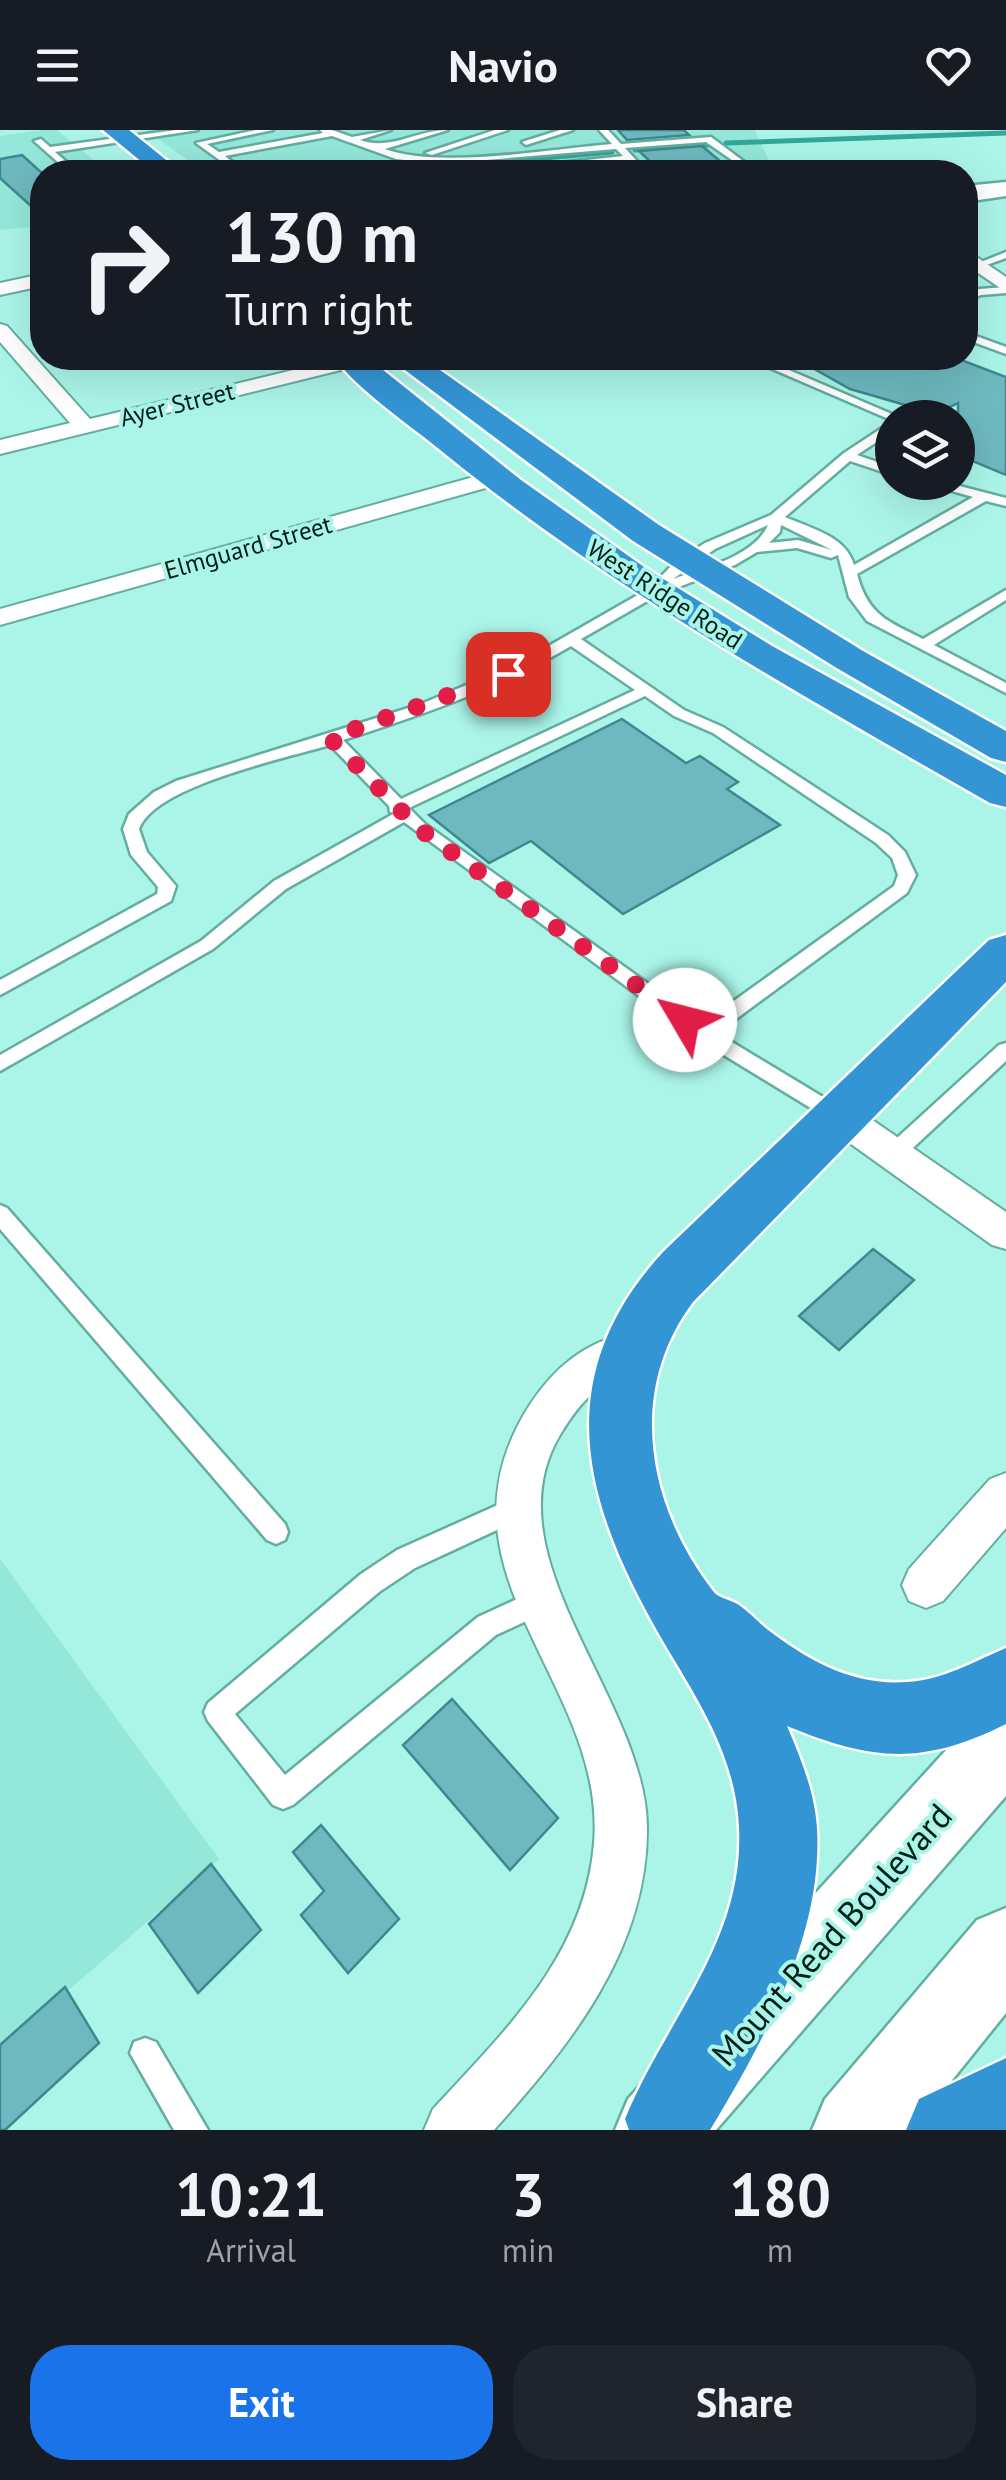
<!DOCTYPE html>
<html lang="en">
<head>
<meta charset="utf-8">
<style>
	:root { --surface:#171b24; --page:#20242c; --text:#f1f3f6; --muted:#9ea1a6; --accent:#1a73e8 }
	body { margin:0; font-family:"PT Sans",sans-serif; background:var(--page); color:var(--text); height:100vh; display:flex; flex-direction:column; font-size:38px; white-space:nowrap }
	* { box-sizing:border-box; margin:0 }
	p { font-size:32px; color:var(--muted) }
	.icon { flex:none; width:55px; height:55px; fill:none; stroke:currentColor; stroke-width:2; stroke-linecap:round; stroke-linejoin:round }
	.map { position:relative; height:2000px; overflow:hidden }
	.panel { display:flex; flex-direction:column; background:var(--surface); flex:1 }
	.panel>* { flex:none }
	.top-card { position:absolute; left:30px; top:30px; width:948px; height:210px; border-radius:40px; box-shadow:0 10px 40px #0002; background:#171b24; color:var(--text); overflow:hidden }
	.tools { position:absolute; left:875px; top:270px; display:grid; gap:20px }
	.tools a { display:grid; place-items:center; width:100px; height:100px; border-radius:50%; background:var(--surface); box-shadow:0 10px 40px #0002; font-size:50px }
	.pin { position:absolute; display:grid; place-items:center; width:85px; height:85px; color:#fff; margin:-42px; border-radius:20px; box-shadow:0 5px 15px #0006 }
	.me { position:absolute; width:110px; margin:-55px; rotate:307deg; stroke-linejoin:round; filter:drop-shadow(0 0 8px #0008) }
	.turn { display:flex; align-items:center; gap:35px; height:210px; padding:0 30px; font-size:45px }
	.turn .icon { width:130px; height:130px; stroke-width:2.5 }
	.turn b { display:block; font-size:70px; line-height:85px }
	.eta { display:flex; justify-content:space-evenly; align-items:center; height:170px; text-align:center }
	.eta b { font-size:60px; font-weight:700; line-height:70px }
	.action { display:flex; gap:20px; margin-top:auto; padding:20px 30px }
	.action a { flex:1; height:115px; border-radius:40px; background:var(--accent); color:#fff; font-size:40px; font-weight:700; line-height:115px; text-align:center }
	.action a+a { background:var(--page); color:var(--text) }
	header { display:flex; justify-content:space-between; align-items:center; height:130px; padding:0 30px; background:var(--surface); font-size:45px; font-weight:700 }
	.map>svg:first-child { display:block }
	.built { fill:#94e8da }
	.lines { fill:none; stroke-linecap:round; stroke-linejoin:round }
	.stream { stroke:#34a798; stroke-width:5 }
	.building { fill:#6eb9bf; stroke:#3d898f; stroke-width:2.5 }
	.lane-casing { stroke:#64ada1; stroke-width:5 }
	.street-casing { stroke:#64ada1; stroke-width:4 }
	.secondary-casing { stroke:#64ada1; stroke-width:5 }
	.highway-casing { stroke:#fff; stroke-width:5 }
	.lane { fill:#fff; fill-rule:evenodd }
	.street { fill:#fff; fill-rule:evenodd }
	.secondary { fill:#fff; fill-rule:evenodd }
	.highway { fill:#3495d5; fill-rule:evenodd }
	.route { stroke:#e11d48; stroke-width:18; stroke-dasharray:0 32.4 }
	.labels { text-anchor:middle; stroke-width:8; stroke-linejoin:round; paint-order:stroke }
	.far-street-label { font-size:25px; fill:#011f1b; stroke:#abf5e8 }
	.near-street-label { font-size:35px; fill:#011f1b; stroke:#abf5e8 }
</style>
</head>
<body>
<header><svg class="icon" aria-label="menu" viewBox="0 0 24 24"><path d="M4 6h16M4 12h16M4 18h16"/></svg>Navio<svg class="icon" aria-label="heart" viewBox="0 0 24 24"><path d="M12 20l-8-8c-3-5 5-10 8-4 3-6 11-1 8 4z"/></svg></header>
<div class="map">
<svg width="1006" height="2000" viewBox="0 0 1006 2000">
	<rect width="100%" height="100%" fill="#abf5e8"/>
	<g class="built">
		<path d="M 41,0 L 57,0 L 108,42 L 42,42 L 42,96 L 0,100 L 0,6 Z"/>
		<path d="M 146,0 L 755,0 L 774,42 L 204,42 Z"/>
		<path d="M 0,1429 L 219,1729 L 0,1920 Z"/>
	</g>
	<g class="lines">
		<g class="stream">
			<path d="M 726,13 L 1006,3"/>
			<path d="M 635,20 L 710,15"/>
			<path d="M 499,32 L 612,22"/>
		</g>
	</g>
	<g class="building">
		<path d="M 618,0 L 684,0 L 689,5 L 627,10 Z"/>
		<path d="M 702,16 L 733,42 L 661,42 L 639,21 Z"/>
		<path d="M 22,25 L 42,43 L 42,86 L 0,48 L 0,29 Z"/>
		<path d="M 795,228 L 956,228 L 1006,247 L 1006,345 L 958,325 L 958,273 L 936,284 L 850,259 Z"/>
		<path d="M 622,589 L 686,633 L 700,626 L 738,652 L 727,659 L 780,695 L 623,784 L 531,711 L 489,733 L 429,685 Z"/>
		<path d="M 873,1119 L 914,1150 L 839,1220 L 799,1186 Z"/>
		<path d="M 452,1569 L 558,1688 L 510,1740 L 403,1615 Z"/>
		<path d="M 321,1695 L 399,1789 L 348,1843 L 301,1785 L 324,1761 L 293,1722 Z"/>
		<path d="M 211,1734 L 261,1800 L 198,1863 L 149,1794 Z"/>
		<path d="M 65,1857 L 99,1913 L 5,2000 L 0,2000 L 0,1915 Z"/>
	</g>
	<g class="lines">
		<defs>
			<g id="lane">
				<path d="M 176,0 L 198,0 L 55,22 L 78,42 L 69,42 L 34,11 L 41,9 L 50,17 Z"/>
				<path d="M 256,0 L 273,0 L 207,14 L 219,22 L 323,3 L 320,0 L 332,0 L 352,7 L 391,0 L 360,10 C 391,21 416,0 448,0 L 385,19 C 440,39 550,19 612,14 L 599,0 L 608,0 L 621,14 L 711,7 L 758,42 L 749,42 L 706,12 L 625,18 L 647,42 L 639,42 L 628,31 L 532,42 L 533,37 L 541,35 L 623,26 L 616,19 L 438,34 L 396,29 L 332,6 L 225,26 L 245,42 L 236,42 L 196,13 Z"/>
				<path d="M 495,0 L 508,0 L 432,25 L 425,23 Z"/>
				<path d="M 560,0 L 573,0 L 526,15 L 522,12 Z"/>
				<path d="M 1006,122 L 1006,128 L 981,137 L 976,134 Z"/>
				<path d="M 1006,157 L 1006,163 L 981,165 L 965,171 L 965,164 L 979,159 Z"/>
				<path d="M 965,202 L 1006,217 L 1006,224 L 965,209 Z"/>
				<path d="M 747,228 L 761,228 L 901,288 L 891,290 Z"/>
				<path d="M 888,294 L 892,294 L 892,302 L 857,325 L 892,337 L 892,345 L 850,331 L 785,387 C 810,398 846,406 854,435 L 973,367 L 921,352 L 944,352 L 1006,368 L 1006,376 L 986,371 L 857,444 C 868,486 888,491 923,509 L 1006,460 L 1006,470 L 934,515 L 1006,553 L 1006,563 L 867,491 L 849,467 L 838,425 L 831,428 L 797,418 L 757,422 L 735,435 L 656,466 L 581,509 L 684,580 L 723,597 L 888,705 L 905,722 L 916,745 L 907,763 L 717,903 L 846,981 L 849,986 L 846,991 L 832,991 L 696,908 L 404,692 L 286,759 L 213,819 L 0,941 L 0,925 L 201,811 L 274,751 L 395,683 L 390,682 L 389,676 L 330,615 C 286,628 154,656 139,699 L 147,722 L 176,756 L 171,771 L 0,865 L 0,850 L 157,764 L 158,757 L 131,725 L 123,699 L 129,684 L 154,662 L 176,651 L 421,574 L 519,533 L 650,458 L 674,433 L 705,413 L 771,385 L 844,323 ZM 768,395 C 754,427 703,438 673,449 L 715,419 ZM 781,395 L 832,420 L 798,410 L 769,413 L 780,402 ZM 571,516 L 635,560 L 401,669 L 343,610 C 421,585 500,558 571,516 ZM 645,566 L 674,586 L 713,603 L 876,713 L 892,728 L 898,745 L 894,756 L 703,893 L 425,694 L 409,678 Z"/>
				<path d="M 1006,913 L 1006,931 L 900,1030 L 886,1030 L 883,1024 L 886,1018 L 999,915 Z"/>
				<path d="M 0,1075 L 7,1078 L 285,1394 L 288,1402 L 285,1410 L 276,1414 L 267,1410 L 0,1099 Z"/>
				<path d="M 518,1366 L 527,1370 L 530,1378 L 527,1386 L 415,1438 L 379,1462 L 235,1584 L 285,1645 L 478,1487 L 539,1459 L 548,1463 L 552,1472 L 548,1481 L 496,1505 L 293,1675 L 283,1679 L 273,1675 L 208,1591 L 204,1582 L 208,1573 L 361,1444 L 397,1420 Z"/>
				<path d="M 145,1908 L 156,1912 L 208,2000 L 174,2000 L 130,1923 L 134,1912 Z"/>
			</g>
			<g id="street">
				<path d="M 965,119 L 1006,147 L 1006,162 L 965,134 Z"/>
				<path d="M 42,144 L 42,156 L 0,165 L 0,153 Z"/>
				<path d="M 0,194 L 7,196 L 90,289 L 343,228 L 362,228 L 364,231 L 361,235 L 0,324 L 0,310 L 70,293 L 0,212 Z"/>
				<path d="M 495,341 L 507,348 L 503,353 L 0,495 L 0,479 Z"/>
				<path d="M 839,972 L 852,976 L 1006,1082 L 1006,1119 L 992,1115 L 826,996 L 820,986 L 826,976 Z"/>
				<path d="M 630,1203 L 645,1209 L 651,1222 L 645,1235 C 602,1251 584,1265 560,1305 C 487,1427 646,1569 647,1697 C 648,1819 571,1914 494,2000 L 424,2000 L 433,1979 C 505,1901 585,1825 594,1713 C 607,1552 424,1442 529,1276 C 554,1238 584,1212 630,1203 Z"/>
				<path d="M 1006,1343 L 1006,1398 L 943,1471 L 926,1478 L 909,1471 L 902,1455 L 909,1439 L 990,1349 Z"/>
			</g>
			<g id="secondary">
				<path d="M 1006,52 L 1006,66 L 965,72 L 965,56 Z"/>
				<path d="M 1006,1572 L 1006,1666 L 716,2000 L 615,2000 L 628,1969 L 980,1583 Z"/>
				<path d="M 1006,1778 L 1006,1883 L 912,2000 L 812,2000 L 825,1969 L 977,1790 Z"/>
			</g>
			<g id="highway">
				<path d="M 103,0 L 129,0 L 181,42 L 154,42 Z"/>
				<path d="M 335,228 L 368,228 L 521,350 L 647,439 L 772,516 L 1006,645 L 1006,677 L 990,673 C 801,565 614,461 444,323 C 414,298 356,259 335,228 Z"/>
				<path d="M 389,228 L 423,228 L 659,395 L 863,521 L 1006,601 L 1006,632 L 991,628 L 835,537 L 633,411 Z"/>
				<path d="M 1006,805 L 1006,852 L 693,1172 C 626,1261 647,1376 713,1461 C 719,1469 730,1469 739,1475 C 749,1482 758,1492 768,1500 C 809,1531 853,1556 907,1552 C 944,1550 972,1532 1006,1518 L 1006,1594 C 922,1636 872,1631 787,1596 C 801,1629 815,1663 817,1699 C 823,1805 763,1912 710,2000 L 629,2000 L 625,1989 C 665,1891 745,1811 739,1697 C 736,1628 700,1573 666,1516 C 586,1379 544,1251 664,1121 L 989,810 Z"/>
				<path d="M 1006,1928 L 1006,2000 L 906,2000 L 919,1969 Z"/>
			</g>
		</defs>
		<use href="#lane" class="lane-casing"/>
		<use href="#street" class="street-casing"/>
		<use href="#secondary" class="secondary-casing"/>
		<use href="#highway" class="highway-casing"/>
		<use href="#lane" class="lane"/>
		<use href="#street" class="street"/>
		<use href="#secondary" class="secondary"/>
		<use href="#highway" class="highway"/>
	</g>
	<g class="lines">
		<path class="route" d="M 508,544 L 330,608 L 418,698 L 685,890"/>
	</g>
	<g class="labels">
		<g class="far-street-label">
			<text transform="translate(177 274) rotate(-14)" y="9">Ayer Street</text>
			<text transform="translate(248 417) rotate(-16)" y="9">Elmguard Street</text>
			<text transform="translate(665 464) rotate(33)" y="9">West Ridge Road</text>
		</g>
		<g class="near-street-label">
			<text transform="translate(832 1805) rotate(-48)" y="12">Mount Read Boulevard</text>
		</g>
	</g>
</svg>
<div class="tools">
<a><svg class="icon" aria-label="layers" viewBox="0 0 24 24"><path d="M12 4l9 5-9 5-9-5zM3 14l9 5 9-5"/></svg></a>
</div>
<div class="pin" style="left:508px;top:544px;background:#d93025"><svg class="icon" aria-label="arrive" viewBox="0 0 24 24"><path d="M6 21V4h12l-3 4 3 4H6"/></svg></div>
<svg class="me" style="left:685px;top:890px" viewBox="-20 -20 40 40"><circle r="19" fill="#fff"/><path d="M0-13L10 11 0 6-10 11z" fill="#e11d48"/></svg>
<div class="top-card">
<div class="turn"><svg class="icon" aria-label="right" viewBox="0 0 24 24"><path d="M7 20v-9h11M14 6l5 5-5 5"/></svg><div><b>130 m</b>Turn right</div></div>
</div>
</div>
<section class="panel">
<div class="eta">
<div><b>10:21</b><p>Arrival</p></div>
<div><b>3</b><p>min</p></div>
<div><b>180</b><p>m</p></div>
</div>
<div class="action"><a>Exit</a><a>Share</a></div>
</section>
</body>
</html>
